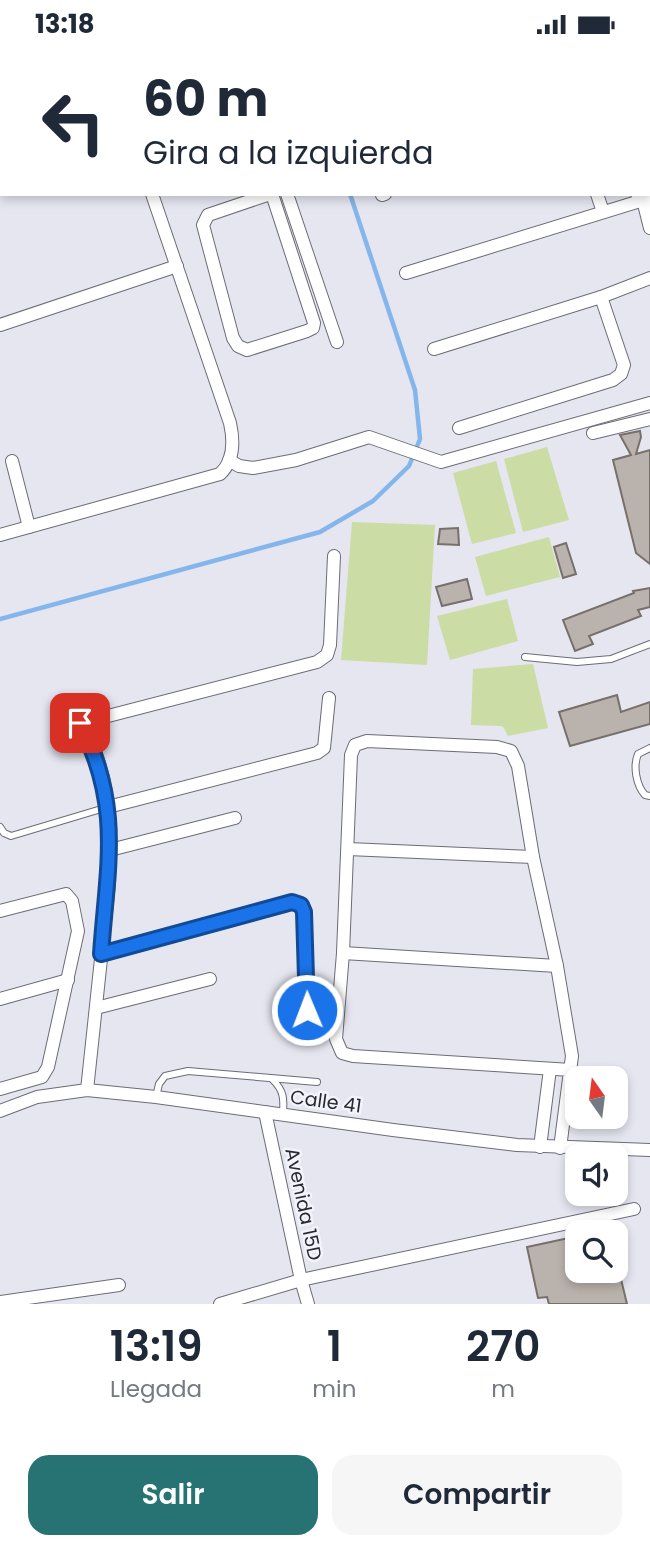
<!DOCTYPE html>
<html lang="es">
<head>
<meta charset="utf-8">
<style>
	:root { --surface:#fff; --page:#f6f6f7; --text:#1f2937; --muted:#747a83; --accent:#277273 }
	body { margin:0; font-family:Poppins,sans-serif; background:var(--page); color:var(--text); height:100vh; display:flex; flex-direction:column; font-size:26px; white-space:nowrap }
	* { box-sizing:border-box; margin:0 }
	p { font-size:23px; color:var(--muted) }
	.icon { flex:none; width:38px; height:38px; fill:none; stroke:currentColor; stroke-width:2; stroke-linecap:round; stroke-linejoin:round }
	.map { position:relative; height:1255px; overflow:hidden }
	.panel { display:flex; flex-direction:column; background:var(--surface); flex:1 }
	.panel>* { flex:none }
	.top-card { position:absolute; left:0px; top:0px; width:651px; height:147px; box-shadow:0 4px 10px #0003; background:#fff; color:var(--text); overflow:hidden }
	.needle { width:46px; rotate:346deg }
	.controls { position:absolute; left:565px; top:1017px; display:grid; gap:14px }
	.controls a { display:grid; place-items:center; width:63px; height:63px; border-radius:14px; background:var(--surface); box-shadow:0 4px 10px #0003; font-size:35px }
	.pin { position:absolute; display:grid; place-items:center; width:60px; height:60px; color:#fff; margin:-30px; border-radius:14px; box-shadow:0 4px 10px #0006 }
	.me { position:absolute; width:77px; margin:-38px; rotate:359deg; stroke-linejoin:round; filter:drop-shadow(0 0 5px #0008) }
	.turn { display:flex; align-items:center; gap:24px; height:147px; padding:0 28px; font-size:32px }
	.turn .icon { width:91px; height:91px; stroke-width:2.5 }
	.turn b { display:block; font-size:49px; line-height:60px }
	.eta { display:flex; justify-content:space-evenly; align-items:center; height:119px; text-align:center }
	.eta b { font-size:42px; font-weight:600; line-height:49px }
	.cta { display:flex; gap:14px; margin-top:auto; padding:14px 28px }
	.cta a { flex:1; height:80px; border-radius:21px; background:var(--accent); color:#fff; font-size:28px; font-weight:600; line-height:80px; text-align:center }
	.cta a+a { background:var(--page); color:var(--text) }
	.status { display:flex; justify-content:space-between; align-items:center; height:49px; padding:0 35px; background:var(--surface); direction:ltr }
	.status svg { height:19px; fill:currentColor }
	.map>svg:first-child { display:block }
	.green { fill:#cbdca4 }
	.lines { fill:none; stroke-linecap:round; stroke-linejoin:round }
	.stream { stroke:#84b6eb; stroke-width:4.5 }
	.building { fill:#bab2ac; stroke:#776f69; stroke-width:2 }
	.lane-casing { stroke:#6b6c75; stroke-width:8 }
	.street-casing { stroke:#6b6c75; stroke-width:14 }
	.lane { stroke:#fff; stroke-width:6 }
	.street { stroke:#fff; stroke-width:12 }
	.route-casing { stroke:#114b97; stroke-width:18 }
	.route { stroke:#1a73e8; stroke-width:12 }
	.labels { text-anchor:middle; stroke-width:5; stroke-linejoin:round; paint-order:stroke }
	.street-label { font-size:19px; fill:#292a2d; stroke:#f2f3fd }
</style>
</head>
<body>
<div class="status"><b>13:18</b><svg viewBox="0 0 49 12"><path d="M0 12V9h3v3zM5 12V6h3v6zM10 12V3h3v9zM15 12V0h3v12zM26 1h20v11H26zM47 4h2v5h-2z"/></svg></div>
<div class="map">
<svg width="650" height="1255" viewBox="0 0 650 1255">
	<rect width="100%" height="100%" fill="#e5e6f0"/>
	<g class="green">
		<path d="M 547,398 L 569,471 L 523,483 L 504,410 Z"/>
		<path d="M 496,412 L 516,484 L 472,495 L 453,424 Z"/>
		<path d="M 352,473 L 435,476 L 427,616 L 341,611 Z"/>
		<path d="M 549,488 L 560,528 L 486,547 L 475,508 Z"/>
		<path d="M 507,550 L 518,592 L 450,611 L 437,567 Z"/>
		<path d="M 533,615 L 548,679 L 508,687 L 504,679 L 501,677 L 471,676 L 473,620 Z"/>
	</g>
	<g class="lines">
		<g class="stream">
			<path d="M 300,0 L 301,2"/>
			<path d="M 0,570 L 320,483 L 373,452 L 409,417 L 420,390 L 415,341 L 350,145"/>
		</g>
	</g>
	<g class="building">
		<path d="M 640,382 L 641,388 L 636,405 L 650,401 L 650,515 L 636,504 L 613,411 L 631,406 L 620,386 Z"/>
		<path d="M 458,479 L 459,496 L 438,495 L 440,480 Z"/>
		<path d="M 566,494 L 576,525 L 563,529 L 554,498 Z"/>
		<path d="M 467,530 L 472,550 L 442,557 L 436,538 Z"/>
		<path d="M 650,539 L 650,558 L 638,561 L 641,567 L 589,587 L 593,595 L 575,602 L 563,571 L 634,544 L 633,542 Z"/>
		<path d="M 617,646 L 621,663 L 650,653 L 650,675 L 570,697 L 559,663 Z"/>
		<path d="M 578,1187 L 578,1222 L 619,1222 L 627,1255 L 549,1255 L 547,1248 L 538,1249 L 527,1198 Z"/>
	</g>
	<g class="lines">
		<defs>
			<g id="lane">
				<path d="M 525,608 L 577,613 L 611,610 L 650,595"/>
				<path d="M 650,699 L 638,705 C 633,717 636,736 645,746 L 650,747"/>
				<path d="M 0,778 L 4,784 L 11,787 L 108,758"/>
				<path d="M 273,1031 C 284,1042 284,1050 283,1065"/>
				<path d="M 156,1048 L 159,1035 L 165,1027 L 188,1022 L 317,1033"/>
			</g>
			<g id="street">
				<path d="M 102,0 L 103,2"/>
				<path d="M 158,0 L 159,2"/>
				<path d="M 237,0 L 238,2"/>
				<path d="M 561,2 L 566,0"/>
				<path d="M 270,145 L 208,166 L 203,176 L 233,289 L 238,297 L 247,301 L 307,282 L 313,279 L 314,274 L 272,145"/>
				<path d="M 287,145 L 337,293"/>
				<path d="M 597,145 L 603,163"/>
				<path d="M 637,145 L 643,151 L 650,179"/>
				<path d="M 382,146 L 385,145"/>
				<path d="M 406,224 L 650,149"/>
				<path d="M 0,276 L 177,217"/>
				<path d="M 434,300 L 601,248 L 650,229"/>
				<path d="M 459,379 L 613,331 L 621,325 L 624,316 L 601,248"/>
				<path d="M 593,384 L 650,370"/>
				<path d="M 229,411 L 239,417 L 253,419 L 296,411 L 369,388 L 441,413 L 650,354"/>
				<path d="M 12,412 L 29,478"/>
				<path d="M 0,486 L 220,425 C 234,412 234,392 230,374 L 152,145"/>
				<path d="M 69,651 C 78,669 89,687 96,705 C 111,746 111,792 109,835 L 87,1041"/>
				<path d="M 81,674 L 317,613 L 327,606 L 330,596 L 334,507"/>
				<path d="M 108,758 L 317,704 L 324,699 L 329,649"/>
				<path d="M 348,800 L 533,808"/>
				<path d="M 110,801 L 235,769"/>
				<path d="M 0,862 L 66,845 L 72,852 L 78,882 L 48,1018 L 42,1028 L 0,1040"/>
				<path d="M 343,904 L 557,917"/>
				<path d="M 101,905 L 292,853 L 301,856 L 304,863 L 307,961"/>
				<path d="M 0,950 L 68,931"/>
				<path d="M 96,959 L 210,930"/>
				<path d="M 0,1062 L 37,1048 L 87,1041 L 156,1048 L 393,1081 L 517,1096 L 650,1101"/>
				<path d="M 265,1063 L 301,1231 L 308,1255"/>
				<path d="M 540,1098 L 550,1020"/>
				<path d="M 560,1099 L 572,1007 L 557,917 L 533,808 L 518,717 L 511,702 L 497,698 L 367,692 L 355,696 L 351,706 L 343,904 L 336,990 L 342,1004 L 353,1007 L 571,1021"/>
				<path d="M 0,1253 L 119,1236"/>
				<path d="M 220,1255 L 301,1231 L 634,1160"/>
			</g>
		</defs>
		<use href="#lane" class="lane-casing"/>
		<use href="#street" class="street-casing"/>
		<use href="#lane" class="lane"/>
		<use href="#street" class="street"/>
	</g>
	<g class="lines">
		<defs>
			<path id="route" d="M 80,674 C 123,758 107,817 101,905 L 292,853 L 301,856 L 304,863 L 307,961"/>
		</defs>
		<use href="#route" class="route-casing"/>
		<use href="#route" class="route"/>
	</g>
	<g class="labels">
		<g class="street-label">
			<text transform="translate(326 1052) rotate(8)" y="7">Calle 41</text>
			<text transform="translate(304 1155) rotate(78)" y="7">Avenida 15D</text>
		</g>
	</g>
</svg>
<div class="controls">
<a><svg class="needle" viewBox="-14 -14 28 28"><path d="M0-13l5 13h-10z" fill="#e53935"/><path d="M0 13l5-13h-10z" fill="#747a83"/></svg></a>
<a><svg class="icon" aria-label="sound" viewBox="0 0 24 24"><path d="M4 9h4l5-4v14l-5-4H4zM17 9q2 3 0 6"/></svg></a>
<a><svg class="icon" aria-label="search" viewBox="0 0 24 24"><circle cx="10" cy="10" r="6"/><path d="M15 15l6 6"/></svg></a>
</div>
<div class="pin" style="left:80px;top:674px;background:#d93025"><svg class="icon" aria-label="arrive" viewBox="0 0 24 24"><path d="M6 21V4h12l-3 4 3 4H6"/></svg></div>
<svg class="me" style="left:307px;top:961px" viewBox="-20 -20 40 40"><circle r="17" fill="#1a73e8" stroke="#fff" stroke-width="3"/><path d="M0-11L8 9 0 5-8 9z" fill="#fff"/></svg>
<div class="top-card">
<div class="turn"><svg class="icon" aria-label="left" viewBox="0 0 24 24"><path d="M17 20v-9H6M10 6l-5 5 5 5"/></svg><div><b>60 m</b>Gira a la izquierda</div></div>
</div>
</div>
<section class="panel">
<div class="eta">
<div><b>13:19</b><p>Llegada</p></div>
<div><b>1</b><p>min</p></div>
<div><b>270</b><p>m</p></div>
</div>
<div class="cta"><a>Salir</a><a>Compartir</a></div>
</section>
</body>
</html>
